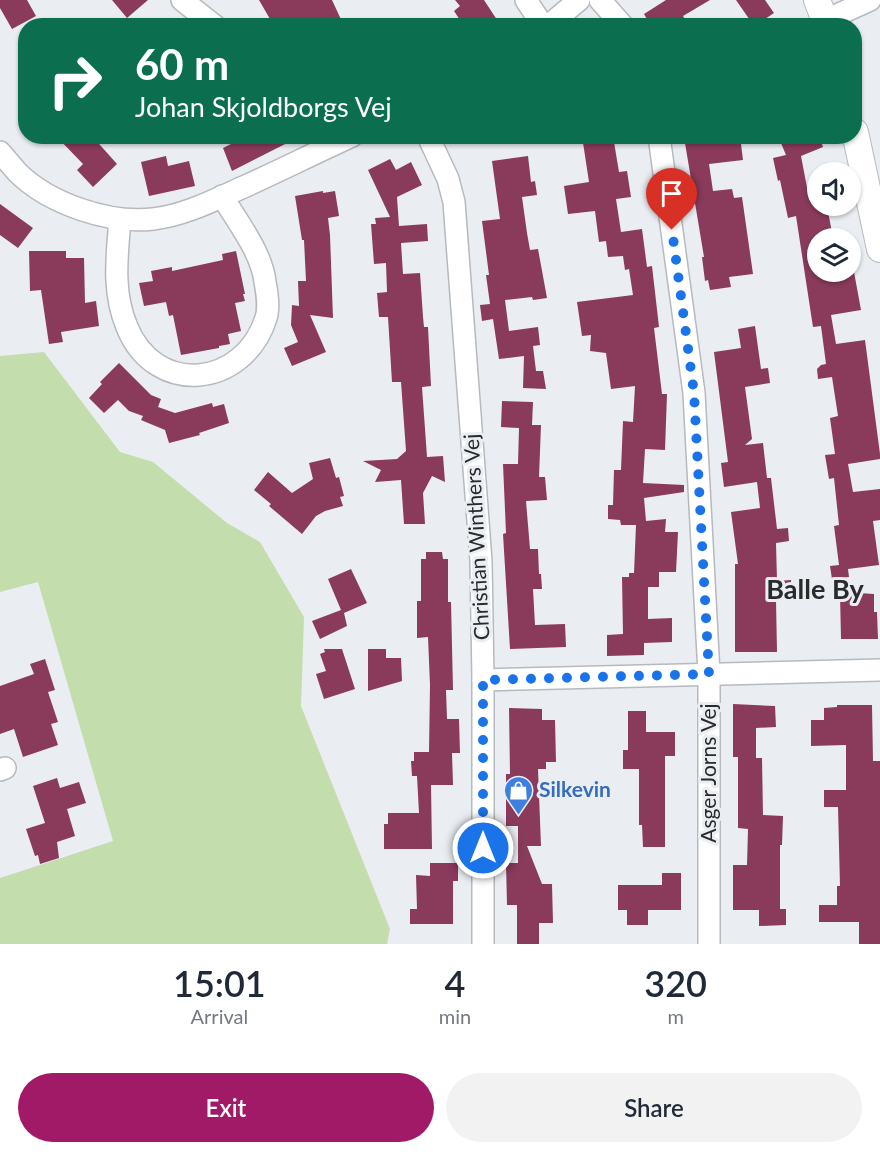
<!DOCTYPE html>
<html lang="en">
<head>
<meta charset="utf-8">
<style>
	:root { --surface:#fff; --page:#f2f2f3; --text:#1f2937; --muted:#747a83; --accent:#a11a67 }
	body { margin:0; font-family:Lato,sans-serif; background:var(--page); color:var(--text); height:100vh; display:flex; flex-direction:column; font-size:22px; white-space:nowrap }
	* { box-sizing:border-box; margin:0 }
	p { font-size:20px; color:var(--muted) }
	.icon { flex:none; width:33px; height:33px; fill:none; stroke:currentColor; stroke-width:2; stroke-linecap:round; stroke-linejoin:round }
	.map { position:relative; height:944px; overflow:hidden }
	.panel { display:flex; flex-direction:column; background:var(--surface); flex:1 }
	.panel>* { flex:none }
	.banner { position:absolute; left:18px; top:18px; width:844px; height:126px; border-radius:24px; box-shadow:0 2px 4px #0004; background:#0b6e4f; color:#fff; overflow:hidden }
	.fabs { position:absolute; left:807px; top:162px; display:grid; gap:12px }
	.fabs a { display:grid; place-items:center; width:54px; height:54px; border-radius:50%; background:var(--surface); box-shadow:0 2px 4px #0004; font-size:30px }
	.pin { position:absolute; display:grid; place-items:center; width:51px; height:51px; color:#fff; margin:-62px -26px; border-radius:50% 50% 50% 0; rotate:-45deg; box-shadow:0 0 6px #0007 }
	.pin .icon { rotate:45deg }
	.me { position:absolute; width:66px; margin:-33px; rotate:0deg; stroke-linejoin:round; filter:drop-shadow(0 0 4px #0008) }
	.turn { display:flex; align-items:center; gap:21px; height:126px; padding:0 18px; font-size:27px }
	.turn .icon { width:78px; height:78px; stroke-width:2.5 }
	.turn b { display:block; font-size:42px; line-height:51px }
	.eta { display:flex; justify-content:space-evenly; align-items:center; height:102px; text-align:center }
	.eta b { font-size:36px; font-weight:600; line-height:42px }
	.primary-button { display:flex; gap:12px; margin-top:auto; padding:12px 18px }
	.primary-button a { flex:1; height:69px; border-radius:36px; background:var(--accent); color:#fff; font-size:24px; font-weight:600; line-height:69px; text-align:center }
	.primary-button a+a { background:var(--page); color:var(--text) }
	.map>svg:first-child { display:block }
	.green { fill:#c3deac }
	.building { fill:#8a3a5b }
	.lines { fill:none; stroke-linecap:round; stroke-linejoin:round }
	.minor-casing { stroke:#b6b9be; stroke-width:24 }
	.tertiary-casing { stroke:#b6b9be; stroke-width:28 }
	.minor { stroke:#fff; stroke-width:21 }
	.tertiary { stroke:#fff; stroke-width:26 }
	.route { stroke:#1a73e8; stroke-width:10; stroke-dasharray:0 18 }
	.labels { text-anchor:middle; stroke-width:6; stroke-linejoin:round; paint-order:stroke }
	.street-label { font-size:21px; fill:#282a2c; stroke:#eaeef2 }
	.shop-label { font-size:21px; font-weight:bold; fill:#366cbe; stroke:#eaeef2; text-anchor:start }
	.district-label { font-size:27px; font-weight:bold; fill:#282a2c; stroke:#eaeef2 }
</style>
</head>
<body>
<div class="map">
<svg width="880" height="944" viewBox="0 0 880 944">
	<rect width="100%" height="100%" fill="#eaeef2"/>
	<path class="green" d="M 44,352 L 120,452 L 153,462 L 227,523 L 260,542 L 304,617 L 301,706 L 390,929 L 387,944 L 0,944 L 0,878 L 113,841 L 38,582 L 0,592 L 0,356 Z"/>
	<g class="building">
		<path d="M 0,0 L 27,0 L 36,16 L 12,29 L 0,8 Z"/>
		<path d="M 112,0 L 148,0 L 127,18 Z"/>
		<path d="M 259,0 L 332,0 L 344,26 L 274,26 Z"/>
		<path d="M 455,0 L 484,0 L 501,26 L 464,26 L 454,11 L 460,6 Z"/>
		<path d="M 666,0 L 710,0 L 683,16 L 689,26 L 651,26 L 644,14 Z"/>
		<path d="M 736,0 L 765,0 L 774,13 L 765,19 L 770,26 L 754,26 Z"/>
		<path d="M 56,136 L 92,136 L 117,164 L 93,187 L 77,170 L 83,164 Z"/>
		<path d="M 247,136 L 301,136 L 232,171 L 223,148 Z"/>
		<path d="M 582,136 L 613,136 L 619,172 L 627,171 L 631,197 L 616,199 L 621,232 L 642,229 L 647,267 L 652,266 L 659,327 L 654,328 L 662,394 L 667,394 L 665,450 L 645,449 L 643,483 L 684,485 L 684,492 L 644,498 L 646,521 L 666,519 L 665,532 L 678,532 L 676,572 L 659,572 L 659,587 L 648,587 L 648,619 L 672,618 L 672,642 L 644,643 L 644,655 L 607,656 L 607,635 L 623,634 L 622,577 L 629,577 L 629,573 L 634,573 L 636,525 L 621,525 L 620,520 L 608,519 L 608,505 L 613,505 L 614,470 L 621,470 L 623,421 L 633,422 L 635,386 L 611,389 L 606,353 L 590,351 L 591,335 L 582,336 L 577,302 L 633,295 L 629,269 L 625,270 L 623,256 L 608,257 L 606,241 L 599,242 L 595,211 L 568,214 L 564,186 L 589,182 Z"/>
		<path d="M 731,136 L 740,136 L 743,160 L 709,164 L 713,191 L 732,189 L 734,198 L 742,197 L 753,274 L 729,277 L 731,287 L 710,290 L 708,280 L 705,281 L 702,257 L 704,257 L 685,143 Z"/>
		<path d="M 778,136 L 819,136 L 823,147 L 801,156 L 809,198 L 818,196 L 818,206 L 827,206 L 833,238 L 818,238 L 818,272 L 854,272 L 861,310 L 831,315 L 836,344 L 865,340 L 880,454 L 880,459 L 848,464 L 853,492 L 880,489 L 880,520 L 873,521 L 879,565 L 848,569 L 849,577 L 832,579 L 830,566 L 839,565 L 834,526 L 839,525 L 834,478 L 829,479 L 825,455 L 835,454 L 830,418 L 838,416 L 832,377 L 818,379 L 817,369 L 821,365 L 826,364 L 821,326 L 813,327 L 796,216 L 788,218 L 780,180 L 778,181 L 773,158 L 786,155 Z"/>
		<path d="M 166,156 L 168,166 L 189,161 L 195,186 L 149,196 L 141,162 Z"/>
		<path d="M 528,156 L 531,182 L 535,181 L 537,195 L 522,197 L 527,233 L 530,250 L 538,249 L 547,298 L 533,300 L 532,297 L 505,300 L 509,331 L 538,327 L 540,345 L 533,346 L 536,371 L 543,371 L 546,389 L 523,388 L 524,356 L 499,359 L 493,319 L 482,321 L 480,305 L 490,304 L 486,275 L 489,275 L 482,221 L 500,219 L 492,161 Z"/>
		<path d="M 390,159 L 396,170 L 411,162 L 422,185 L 397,197 L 399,226 L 427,224 L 428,241 L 401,243 L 403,274 L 420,273 L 423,317 L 424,327 L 428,327 L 431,386 L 422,387 L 427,457 L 443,456 L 445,482 L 432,476 L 423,493 L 425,524 L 404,524 L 401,480 L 375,482 L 381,470 L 363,461 L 397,459 L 406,451 L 401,382 L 392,382 L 388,317 L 379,317 L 377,293 L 387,292 L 386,263 L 374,264 L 371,224 L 376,224 L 375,218 L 390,217 L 368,170 Z"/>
		<path d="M 323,191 L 323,193 L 335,191 L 339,216 L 328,218 L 330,235 L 333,318 L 310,315 L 326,352 L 292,366 L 284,348 L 298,342 L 291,325 L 292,305 L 299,306 L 298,281 L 306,281 L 304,240 L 302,240 L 295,196 Z"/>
		<path d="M 0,204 L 33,228 L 18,248 L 0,235 Z"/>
		<path d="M 29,251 L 66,251 L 66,258 L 84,258 L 85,303 L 96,301 L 99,326 L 61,332 L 63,342 L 49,344 L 41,290 L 30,291 Z"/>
		<path d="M 236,251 L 245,294 L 243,294 L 245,301 L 235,303 L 241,331 L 228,334 L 230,344 L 219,346 L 219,348 L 181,355 L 173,315 L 169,316 L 166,302 L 144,306 L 139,283 L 153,281 L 151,271 L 172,267 L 172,271 L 223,260 L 222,254 Z"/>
		<path d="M 755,326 L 761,369 L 768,368 L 770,383 L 745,387 L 752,439 L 745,445 L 763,443 L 767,478 L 771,478 L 777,529 L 788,528 L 789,541 L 776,543 L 777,581 L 791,580 L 792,600 L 776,600 L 777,652 L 735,652 L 735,564 L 738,564 L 731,512 L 760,508 L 757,482 L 724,487 L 721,463 L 728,462 L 714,352 L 741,348 L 738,329 Z"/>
		<path d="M 119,363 L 151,395 L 161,399 L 158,407 L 175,413 L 212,403 L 213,407 L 224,404 L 229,423 L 199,433 L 200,435 L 169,443 L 165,430 L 141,420 L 143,416 L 129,411 L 118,400 L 104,413 L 89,398 L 102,384 L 100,382 Z"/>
		<path d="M 502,401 L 533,402 L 532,425 L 541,425 L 539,477 L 545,477 L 547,500 L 526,501 L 530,549 L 538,549 L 539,574 L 541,574 L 542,589 L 533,589 L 535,625 L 565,624 L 566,647 L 510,649 L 503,534 L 506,533 L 503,464 L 518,464 L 519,428 L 501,427 Z"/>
		<path d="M 330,458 L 336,478 L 339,477 L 344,496 L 340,497 L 343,506 L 325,511 L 316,516 L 302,534 L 269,506 L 271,504 L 254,490 L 268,472 L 292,493 L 313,479 L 309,463 Z"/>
		<path d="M 426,552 L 442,552 L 443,559 L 448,559 L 448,602 L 451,602 L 453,690 L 446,690 L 447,719 L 459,719 L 460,753 L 452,753 L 453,785 L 431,785 L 432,849 L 384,849 L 384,824 L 388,824 L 388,813 L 419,813 L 417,776 L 412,776 L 411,761 L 414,761 L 414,752 L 429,752 L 430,685 L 428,637 L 417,638 L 417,601 L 421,601 L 421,559 L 426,559 Z"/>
		<path d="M 351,569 L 367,603 L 344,613 L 347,626 L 320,639 L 312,621 L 341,610 L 328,579 Z"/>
		<path d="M 859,593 L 874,594 L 874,612 L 877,612 L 878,639 L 841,639 L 840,594 Z"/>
		<path d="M 324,649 L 342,649 L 355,689 L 324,699 L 316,674 L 326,671 L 320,654 L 325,652 Z"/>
		<path d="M 368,649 L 386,649 L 386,658 L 401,658 L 402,681 L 368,691 Z"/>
		<path d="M 45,659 L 55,690 L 48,692 L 58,722 L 51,724 L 58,745 L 23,757 L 14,729 L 0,734 L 0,686 L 34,674 L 30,664 Z"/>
		<path d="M 733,704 L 775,706 L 776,727 L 756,728 L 756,758 L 762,758 L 763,815 L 783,816 L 782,845 L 780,845 L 780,909 L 786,909 L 786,925 L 759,926 L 759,910 L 733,910 L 733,865 L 747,865 L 748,829 L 738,828 L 738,757 L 733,757 Z"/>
		<path d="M 837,705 L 872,705 L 873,761 L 880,761 L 880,944 L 859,944 L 859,922 L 819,922 L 819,905 L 837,905 L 837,886 L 840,886 L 838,807 L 824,807 L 824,790 L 846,790 L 846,745 L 811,746 L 811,720 L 824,720 L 824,708 L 837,707 Z"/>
		<path d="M 509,708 L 542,709 L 542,720 L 555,720 L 556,762 L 546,762 L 546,769 L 538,769 L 541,846 L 527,846 L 542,884 L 552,884 L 553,923 L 539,923 L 539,944 L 517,944 L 517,905 L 507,905 L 506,863 L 518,863 L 518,826 L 506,826 L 506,774 L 510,774 Z"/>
		<path d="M 628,711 L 646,711 L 646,732 L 675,732 L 675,756 L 665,756 L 665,847 L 643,847 L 642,825 L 639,825 L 639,769 L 623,769 L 623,750 L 628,750 Z"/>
		<path d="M 57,778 L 60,788 L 79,782 L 86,803 L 67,809 L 75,836 L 57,842 L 59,858 L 40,864 L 38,855 L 35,856 L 26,829 L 45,823 L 33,786 Z"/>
		<path d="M 430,863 L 458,863 L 458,881 L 453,881 L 453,924 L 410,924 L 410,909 L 417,909 L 416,875 L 430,876 Z"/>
		<path d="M 662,873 L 681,873 L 681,910 L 648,910 L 648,925 L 627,925 L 627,910 L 618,910 L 618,885 L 662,885 Z"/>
	</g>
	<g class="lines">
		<defs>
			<g id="minor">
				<path d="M 182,0 L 215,26"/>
				<path d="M 526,0 L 543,26"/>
				<path d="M 600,0 L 623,26"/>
				<path d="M 825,18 L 837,15 L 870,0"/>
				<path d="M 548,26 L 579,0"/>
				<path d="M 428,136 L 448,179 L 454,202 L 481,561 L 483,680 L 483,944"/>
				<path d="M 659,136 L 694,393 L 709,674 L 709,944"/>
				<path d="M 0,152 C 6,159 12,166 18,173 C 50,204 109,224 153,219 C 187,215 218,198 248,185 C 283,169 317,152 352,136"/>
				<path d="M 120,219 C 117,256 112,292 127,327 C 155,397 244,388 266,318 C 269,309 267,292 265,282 C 262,253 237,221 222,196"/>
				<path d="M 483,680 L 880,670"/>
				<path d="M 0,770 L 5,768"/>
			</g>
			<g id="tertiary">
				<path d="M 817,0 L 827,26"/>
				<path d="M 855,132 L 880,249"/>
			</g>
		</defs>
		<use href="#minor" class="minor-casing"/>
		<use href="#tertiary" class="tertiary-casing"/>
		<use href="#minor" class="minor"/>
		<use href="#tertiary" class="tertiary"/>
	</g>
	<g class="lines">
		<path class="route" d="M 483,848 L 483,680 L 709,674 L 694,393 L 672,230"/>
	</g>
	<defs>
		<symbol id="shop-pin" viewBox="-11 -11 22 30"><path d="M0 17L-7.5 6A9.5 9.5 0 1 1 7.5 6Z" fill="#3f7fe0" stroke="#eaeef2"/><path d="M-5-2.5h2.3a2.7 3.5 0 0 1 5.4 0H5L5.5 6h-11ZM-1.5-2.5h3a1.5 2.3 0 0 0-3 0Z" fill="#fff"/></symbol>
	</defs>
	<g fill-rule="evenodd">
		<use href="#shop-pin" x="502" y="774" width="33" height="45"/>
	</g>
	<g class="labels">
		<g class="street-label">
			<text transform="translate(477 537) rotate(-93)" y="7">Christian Winthers Vej</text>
			<text transform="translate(709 773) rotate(-90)" y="7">Asger Jorns Vej</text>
		</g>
		<g class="shop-label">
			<text x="539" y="797">Silkevin</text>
		</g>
		<g class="district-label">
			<text x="815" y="599">Balle By</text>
		</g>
	</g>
</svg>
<div class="fabs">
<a><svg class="icon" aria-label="sound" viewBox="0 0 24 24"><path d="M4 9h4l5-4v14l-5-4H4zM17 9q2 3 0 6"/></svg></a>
<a><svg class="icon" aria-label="layers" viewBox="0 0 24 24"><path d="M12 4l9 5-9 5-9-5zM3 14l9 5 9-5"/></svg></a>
</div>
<div class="pin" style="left:672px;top:230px;background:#d93025"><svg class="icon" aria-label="arrive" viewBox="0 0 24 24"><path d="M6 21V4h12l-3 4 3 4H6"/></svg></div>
<svg class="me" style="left:483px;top:848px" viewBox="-20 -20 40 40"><circle r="17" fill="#1a73e8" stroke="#fff" stroke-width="3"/><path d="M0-11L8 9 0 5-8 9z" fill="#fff"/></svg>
<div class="banner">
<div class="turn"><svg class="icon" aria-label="right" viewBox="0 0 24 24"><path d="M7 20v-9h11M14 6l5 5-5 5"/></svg><div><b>60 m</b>Johan Skjoldborgs Vej</div></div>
</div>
</div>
<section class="panel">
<div class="eta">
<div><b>15:01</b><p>Arrival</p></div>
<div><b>4</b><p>min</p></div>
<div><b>320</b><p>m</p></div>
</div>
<div class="primary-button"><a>Exit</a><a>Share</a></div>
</section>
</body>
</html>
